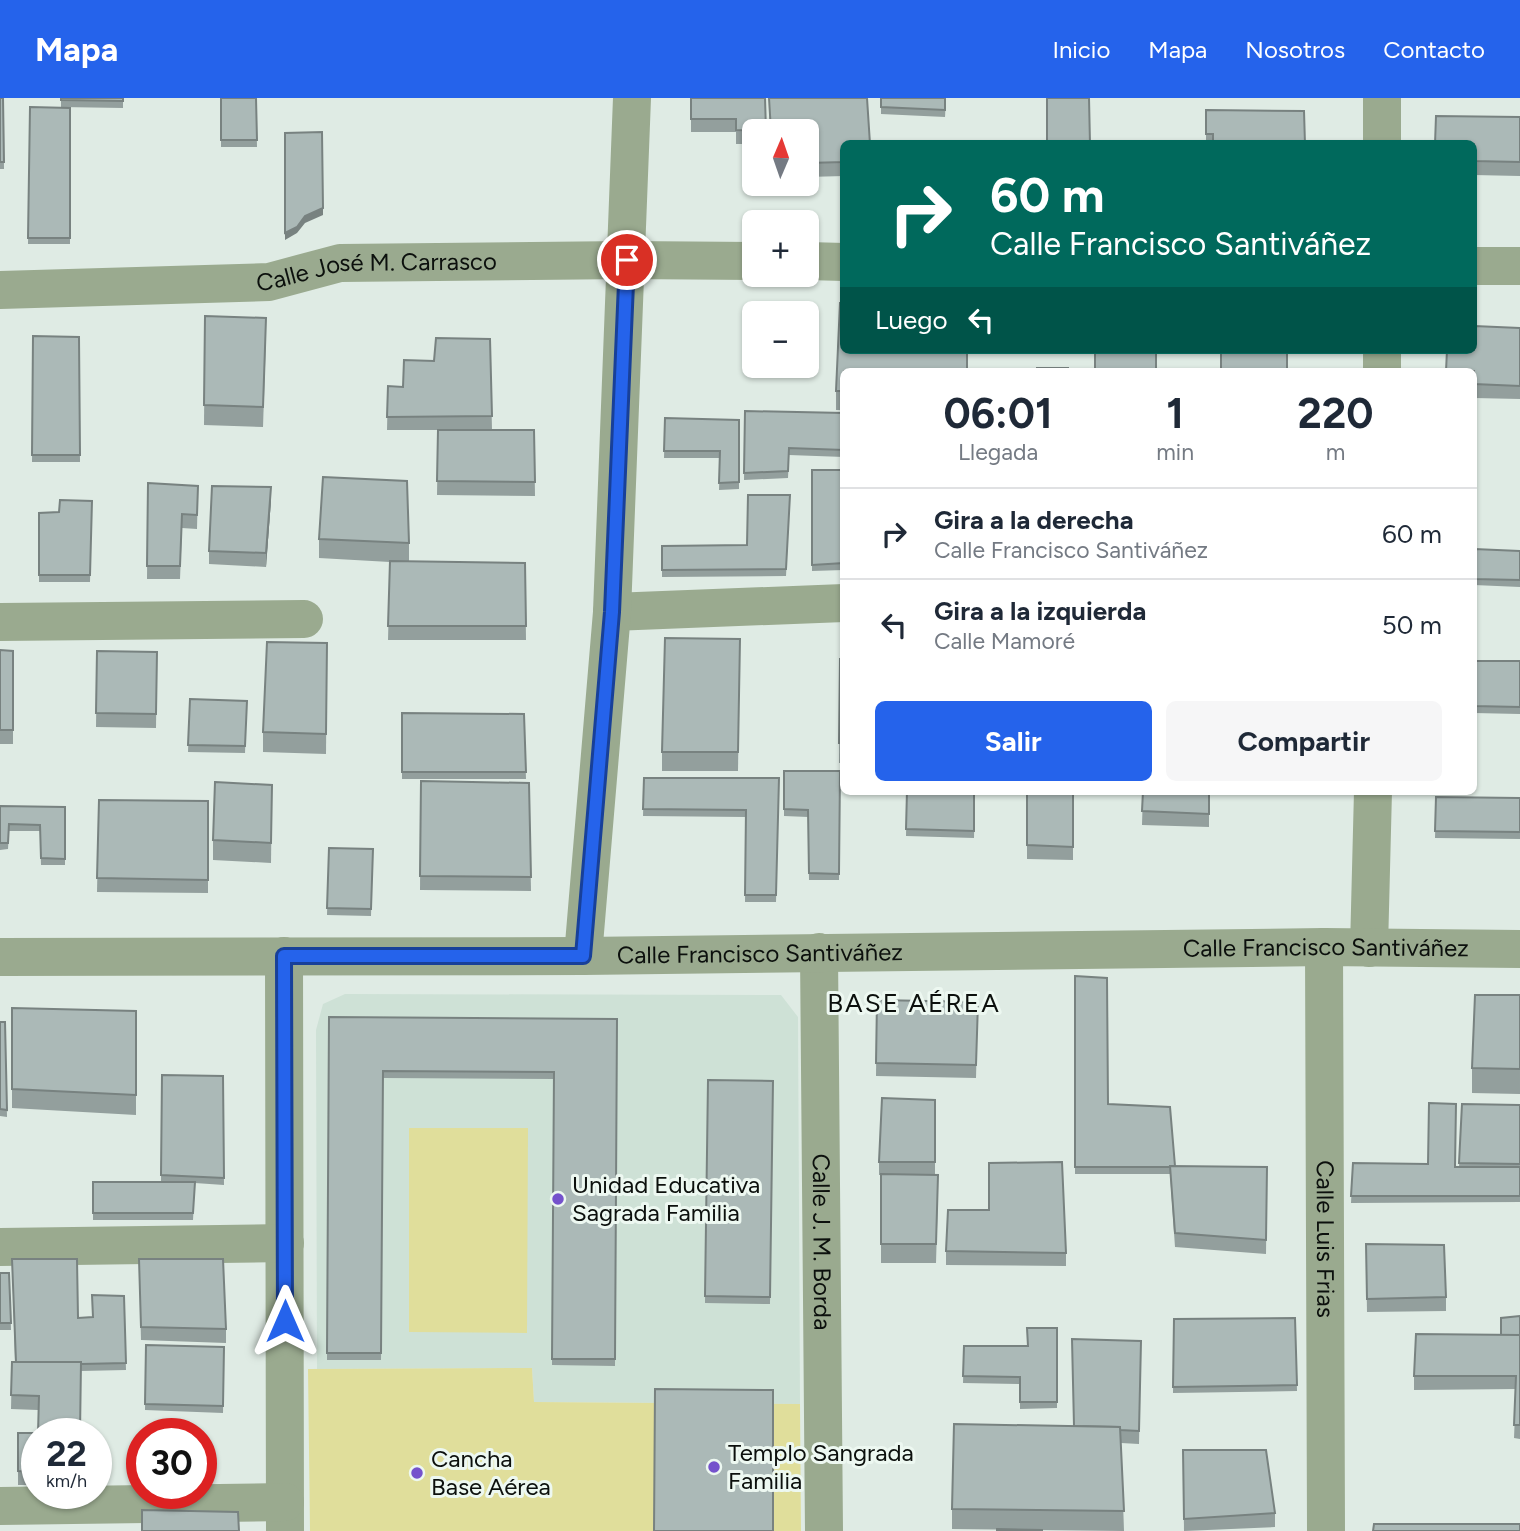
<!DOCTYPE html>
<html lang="es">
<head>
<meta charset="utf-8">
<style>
	:root { --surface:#fff; --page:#f6f6f7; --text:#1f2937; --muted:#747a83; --line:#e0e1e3; --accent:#2563eb }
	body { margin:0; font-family:Figtree,sans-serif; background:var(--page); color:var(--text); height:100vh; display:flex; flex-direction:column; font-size:26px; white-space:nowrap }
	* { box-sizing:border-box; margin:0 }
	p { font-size:23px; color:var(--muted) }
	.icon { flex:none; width:38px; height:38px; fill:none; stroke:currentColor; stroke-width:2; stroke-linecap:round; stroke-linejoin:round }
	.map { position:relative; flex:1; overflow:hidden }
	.sheet { position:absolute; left:840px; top:270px; width:637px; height:427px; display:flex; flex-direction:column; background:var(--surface); border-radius:10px; box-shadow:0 2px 5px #0004 }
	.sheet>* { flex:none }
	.guide { position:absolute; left:840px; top:42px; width:637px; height:214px; border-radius:10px; box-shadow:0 2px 5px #0004; background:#00695c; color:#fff; overflow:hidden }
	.needle { width:46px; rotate:2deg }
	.buttons { position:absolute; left:742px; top:21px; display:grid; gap:14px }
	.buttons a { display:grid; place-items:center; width:77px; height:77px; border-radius:10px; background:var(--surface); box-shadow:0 2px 5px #0004; font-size:35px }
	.speed { position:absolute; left:21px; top:1320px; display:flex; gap:14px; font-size:35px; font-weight:700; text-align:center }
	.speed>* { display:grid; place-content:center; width:91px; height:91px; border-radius:50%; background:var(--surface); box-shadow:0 2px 5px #0004; line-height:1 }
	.speed small { font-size:18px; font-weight:400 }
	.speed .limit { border:10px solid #d22; background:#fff; color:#111 }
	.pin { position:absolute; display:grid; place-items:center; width:60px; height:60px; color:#fff; margin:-30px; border:4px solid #fff; border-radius:50%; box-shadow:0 2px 7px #0007 }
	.me { position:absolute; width:77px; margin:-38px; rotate:0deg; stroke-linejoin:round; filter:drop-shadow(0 0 5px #0008) }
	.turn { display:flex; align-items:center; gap:24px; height:147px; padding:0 35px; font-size:32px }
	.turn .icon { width:91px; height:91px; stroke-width:2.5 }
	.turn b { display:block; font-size:49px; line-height:60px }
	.then { display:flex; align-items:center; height:66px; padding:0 35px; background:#0003; gap:14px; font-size:26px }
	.eta { display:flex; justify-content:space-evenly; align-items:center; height:119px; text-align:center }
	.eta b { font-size:42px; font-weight:700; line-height:49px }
	.button { display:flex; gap:14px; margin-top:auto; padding:14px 35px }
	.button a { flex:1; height:80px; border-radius:10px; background:var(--accent); color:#fff; font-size:28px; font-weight:700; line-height:80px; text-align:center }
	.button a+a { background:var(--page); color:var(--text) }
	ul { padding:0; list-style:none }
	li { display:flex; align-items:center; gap:21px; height:91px; padding:0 35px; border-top:2px solid var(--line) }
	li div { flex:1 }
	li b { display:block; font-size:26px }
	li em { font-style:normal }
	header { display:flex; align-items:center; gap:42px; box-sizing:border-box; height:98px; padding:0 35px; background:var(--accent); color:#fff }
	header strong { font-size:33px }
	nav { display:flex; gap:38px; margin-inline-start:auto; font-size:24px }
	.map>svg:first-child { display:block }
	.built { fill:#cee1d6 }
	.green { fill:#e0de9b }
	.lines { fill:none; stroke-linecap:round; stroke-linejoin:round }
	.minor { stroke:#9aaa8f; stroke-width:38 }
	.wall { fill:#939f9d }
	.shaded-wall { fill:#788280 }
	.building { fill:#abb9b7; stroke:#788280; stroke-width:2 }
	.route-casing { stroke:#184099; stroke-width:18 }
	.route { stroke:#2563eb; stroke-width:12 }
	.poi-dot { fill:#7552cc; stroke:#edf8f1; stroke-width:2.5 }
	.labels { text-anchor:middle; stroke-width:6; stroke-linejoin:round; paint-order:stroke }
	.street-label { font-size:24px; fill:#0c100d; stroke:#edf8f1 }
	.poi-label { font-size:24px; fill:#0c100d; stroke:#edf8f1; text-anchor:start }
	.neighbourhood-label { font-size:26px; letter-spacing:2px; fill:#0c100d; stroke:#edf8f1 }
</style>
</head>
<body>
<header>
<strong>Mapa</strong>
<nav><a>Inicio</a><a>Mapa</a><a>Nosotros</a><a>Contacto</a></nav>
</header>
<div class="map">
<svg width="1520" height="1433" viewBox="0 0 1520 1433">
	<rect width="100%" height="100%" fill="#dfebe4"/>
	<path class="built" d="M 345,896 L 781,897 L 798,919 L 800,1306 L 534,1304 L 532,1270 L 317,1271 L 316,932 L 323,906 Z"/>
	<g class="green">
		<path d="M 409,1030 L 528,1030 L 527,1235 L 409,1234 Z"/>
		<path d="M 532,1270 L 534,1304 L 800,1306 L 801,1433 L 310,1433 L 308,1271 Z"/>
	</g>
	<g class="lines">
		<g class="minor">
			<path d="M 1382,0 L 1382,46"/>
			<path d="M 807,163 L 844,164"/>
			<path d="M 1474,168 L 1520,168"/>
			<path id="s1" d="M 0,192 L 269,184 L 340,165 L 627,162 L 754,163"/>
			<path d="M 1382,273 L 1382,252"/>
			<path d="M 612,514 L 844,505"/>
			<path d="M 0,524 L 304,521"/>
			<path id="s2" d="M 1324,849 L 1326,1433"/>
			<path d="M 1369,850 L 1373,693"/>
			<path id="s3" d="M 819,854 L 824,1433"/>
			<path d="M 284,858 L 285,1433"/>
			<path d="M 583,858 L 612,514 L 632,0"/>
			<path id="s4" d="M 0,859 L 583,858 L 1324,849 L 1520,851"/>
			<path d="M 0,1149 L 285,1145"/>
			<path d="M 0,1408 L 285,1404"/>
		</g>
	</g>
	<g class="wall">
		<path d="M 0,0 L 3,0 L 4,71 L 0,71 Z"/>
		<path d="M 61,0 L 123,0 L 123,10 L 61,9 Z"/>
		<path d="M 221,0 L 256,0 L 257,49 L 221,49 Z"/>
		<path d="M 691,0 L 765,0 L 766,33 L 754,33 L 754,46 L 736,46 L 736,34 L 691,34 Z"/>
		<path d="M 769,0 L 867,0 L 844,46 L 844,78 L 807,79 L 807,33 L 770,33 Z"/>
		<path d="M 881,0 L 946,0 L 945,19 L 881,16 Z"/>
		<path d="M 30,9 L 70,10 L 70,146 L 28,146 Z"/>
		<path d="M 1206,12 L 1305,46 L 1206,46 Z"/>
		<path d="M 1520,19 L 1520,78 L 1474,77 L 1474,46 Z"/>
		<path d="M 205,218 L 266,239 L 263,329 L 204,327 Z"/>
		<path d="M 1520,230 L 1520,301 L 1474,300 L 1474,273 Z"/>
		<path d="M 33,238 L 79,239 L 80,364 L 32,364 Z"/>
		<path d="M 490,241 L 492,332 L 534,332 L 535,398 L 437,397 L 438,332 L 387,332 L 388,288 L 403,289 L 434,263 Z"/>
		<path d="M 844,273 L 844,312 L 836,312 L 836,293 Z"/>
		<path d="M 745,313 L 844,315 L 844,359 L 789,357 L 788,380 L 744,382 Z"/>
		<path d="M 665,320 L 739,322 L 739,391 L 719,392 L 720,360 L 664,360 Z"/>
		<path d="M 812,372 L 844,372 L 844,472 L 812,473 Z"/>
		<path d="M 148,385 L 198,388 L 197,431 L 182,430 L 180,481 L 147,481 Z"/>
		<path d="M 790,397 L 786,478 L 662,479 L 662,448 L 747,447 Z"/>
		<path d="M 271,402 L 266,469 L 209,466 L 209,453 Z"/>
		<path d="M 92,403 L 90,484 L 39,484 L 39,415 L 59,414 Z"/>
		<path d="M 319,441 L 409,445 L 409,463 L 525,465 L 526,542 L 388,542 L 390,464 L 319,460 Z"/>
		<path d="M 1474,451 L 1520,453 L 1520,489 L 1474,487 Z"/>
		<path d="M 740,541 L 738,673 L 662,673 L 662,654 Z"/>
		<path d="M 327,545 L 326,656 L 263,654 L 263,634 Z"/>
		<path d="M 0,552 L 13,553 L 13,646 L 0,646 Z"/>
		<path d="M 97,553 L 157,554 L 156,630 L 96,629 Z"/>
		<path d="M 840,561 L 844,561 L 844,665 L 839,665 Z"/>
		<path d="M 1474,563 L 1520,563 L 1520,616 L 1474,615 Z"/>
		<path d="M 190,601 L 247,603 L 245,655 L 188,654 Z"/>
		<path d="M 402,615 L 524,616 L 526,681 L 402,681 Z"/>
		<path d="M 784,673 L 840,673 L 839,782 L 809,782 L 808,719 L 784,718 Z"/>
		<path d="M 644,680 L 779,680 L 776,804 L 745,804 L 746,719 L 643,718 Z"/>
		<path d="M 421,683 L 529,685 L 531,793 L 420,792 Z"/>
		<path d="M 272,687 L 271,765 L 213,762 L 213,742 Z"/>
		<path d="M 907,693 L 975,693 L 974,740 L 906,738 Z"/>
		<path d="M 1027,693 L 1073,693 L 1073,762 L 1027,761 Z"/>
		<path d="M 1143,693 L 1209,693 L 1209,729 L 1142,727 Z"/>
		<path d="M 1436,699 L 1520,700 L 1520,741 L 1435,740 Z"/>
		<path d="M 99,702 L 208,703 L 208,795 L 97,794 Z"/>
		<path d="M 0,708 L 65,709 L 65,767 L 41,767 L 40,733 L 9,733 L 8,751 L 0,752 Z"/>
		<path d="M 329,750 L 373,751 L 371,818 L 327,817 Z"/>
		<path d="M 1075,878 L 1108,1006 L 1175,1068 L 1267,1069 L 1266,1156 L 1175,1149 L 1170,1076 L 1075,1076 Z"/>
		<path d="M 1520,897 L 1520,996 L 1472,995 L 1472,970 Z"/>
		<path d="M 877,902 L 978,904 L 976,980 L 876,978 Z"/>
		<path d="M 12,910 L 136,913 L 136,1017 L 12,1010 Z"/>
		<path d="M 329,919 L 617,921 L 615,1268 L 552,1267 L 554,981 L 383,980 L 381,1262 L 327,1262 Z"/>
		<path d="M 0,924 L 5,924 L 7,1019 L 0,1018 Z"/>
		<path d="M 162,977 L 223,978 L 224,1087 L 195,1085 L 193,1122 L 93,1122 L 93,1084 L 161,1084 Z"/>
		<path d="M 708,982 L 773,983 L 770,1206 L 705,1205 Z"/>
		<path d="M 935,1002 L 935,1077 L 938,1096 L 936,1165 L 881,1165 L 881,1077 L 879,1077 L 879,1064 Z"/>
		<path d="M 1462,1006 L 1520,1007 L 1520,1104 L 1351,1105 L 1353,1065 L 1459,1069 Z"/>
		<path d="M 1366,1146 L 1446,1199 L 1446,1213 L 1367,1214 Z"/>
		<path d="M 946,1153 L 1066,1155 L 1066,1168 L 946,1167 Z"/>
		<path d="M 12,1161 L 77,1161 L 78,1220 L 93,1219 L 92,1197 L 124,1198 L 126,1272 L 81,1273 L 80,1335 L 37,1335 L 37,1387 L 18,1387 L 18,1335 L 38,1335 L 38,1312 L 11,1311 L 12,1264 L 15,1264 Z"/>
		<path d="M 139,1161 L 226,1231 L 226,1245 L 141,1242 Z"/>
		<path d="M 0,1175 L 9,1175 L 11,1232 L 0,1232 Z"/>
		<path d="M 1520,1218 L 1520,1341 L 1514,1340 L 1516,1291 L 1414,1292 L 1414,1278 L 1501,1237 Z"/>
		<path d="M 1295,1220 L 1297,1293 L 1173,1295 L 1174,1221 Z"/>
		<path d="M 1057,1230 L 1057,1310 L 1020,1311 L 1020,1286 L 963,1285 L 964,1248 L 1028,1248 Z"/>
		<path d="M 1141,1243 L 1139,1346 L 1121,1345 L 1124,1433 L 952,1431 L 952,1411 L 1074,1328 Z"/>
		<path d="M 146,1247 L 224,1249 L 223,1315 L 145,1312 Z"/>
		<path d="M 1183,1352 L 1275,1415 L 1275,1429 L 1184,1433 Z"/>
	</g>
	<g class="shaded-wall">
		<path d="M 323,110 L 323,117 L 305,125 L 297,135 L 285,142 L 285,135 L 305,118 Z"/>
		<path d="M 271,389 L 271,402 L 266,469 L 266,455 Z"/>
	</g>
	<g class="building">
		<path d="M 0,0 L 3,0 L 4,64 L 0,64 Z"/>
		<path d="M 61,0 L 123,0 L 123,3 L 61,2 Z"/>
		<path d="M 221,0 L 256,0 L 257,42 L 221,42 Z"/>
		<path d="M 691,0 L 765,0 L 766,33 L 736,32 L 736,21 L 691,21 Z"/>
		<path d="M 769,0 L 867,0 L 870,46 L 844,46 L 844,64 L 807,65 L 807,33 L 771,33 Z"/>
		<path d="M 881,0 L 945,0 L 945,12 L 881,9 Z"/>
		<path d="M 1047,0 L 1089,0 L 1090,46 L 1047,46 Z"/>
		<path d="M 30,9 L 70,10 L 70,140 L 28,140 Z"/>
		<path d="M 1206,12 L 1304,13 L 1305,46 L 1213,46 L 1213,36 L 1206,36 Z"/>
		<path d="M 1436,18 L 1520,19 L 1520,64 L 1474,63 L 1474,46 L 1435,46 Z"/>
		<path d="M 322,34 L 323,110 L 305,118 L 297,129 L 285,135 L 285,35 Z"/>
		<path d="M 840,205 L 844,205 L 844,252 L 967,252 L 967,273 L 844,273 L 844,293 L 836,293 Z"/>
		<path d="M 205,218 L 266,220 L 263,309 L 204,307 Z"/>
		<path d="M 1474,228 L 1520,230 L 1520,288 L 1474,286 L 1474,273 L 1446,273 L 1447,252 L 1474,252 Z"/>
		<path d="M 33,238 L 79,239 L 80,357 L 32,357 Z"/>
		<path d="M 436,240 L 490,241 L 492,318 L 387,319 L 388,288 L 403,289 L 404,262 L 434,263 Z"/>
		<rect x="1095" y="252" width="61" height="21"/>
		<rect x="1221" y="252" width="66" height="21"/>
		<rect x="1037" y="270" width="31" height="3"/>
		<path d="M 745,313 L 844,315 L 844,352 L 789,350 L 788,373 L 744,375 Z"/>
		<path d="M 665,320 L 739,322 L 739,384 L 719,385 L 720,353 L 664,353 Z"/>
		<path d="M 438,332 L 534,332 L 535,384 L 437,383 Z"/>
		<path d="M 812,372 L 844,372 L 844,465 L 812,467 Z"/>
		<path d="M 323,379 L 407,383 L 409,445 L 319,441 Z"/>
		<path d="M 148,385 L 198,388 L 197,417 L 182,416 L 180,468 L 147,468 Z"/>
		<path d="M 212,388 L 271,389 L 266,455 L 209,453 Z"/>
		<path d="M 748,397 L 790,397 L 786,471 L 662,472 L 662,448 L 747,447 Z"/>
		<path d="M 60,402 L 92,403 L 90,477 L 39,477 L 39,415 L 59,414 Z"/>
		<path d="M 1474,451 L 1520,453 L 1520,482 L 1474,481 Z"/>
		<path d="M 390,463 L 525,465 L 526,528 L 388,528 Z"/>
		<path d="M 665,540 L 740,541 L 738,654 L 662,654 Z"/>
		<path d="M 267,544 L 327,545 L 326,636 L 263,634 Z"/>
		<path d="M 0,552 L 13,553 L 13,632 L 0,632 Z"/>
		<path d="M 97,553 L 157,554 L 156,616 L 96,615 Z"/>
		<path d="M 840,561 L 844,561 L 844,645 L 839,645 Z"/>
		<path d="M 1474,563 L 1520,563 L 1520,609 L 1474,608 Z"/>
		<path d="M 190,601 L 247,603 L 245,648 L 188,647 Z"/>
		<path d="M 402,615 L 524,616 L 526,674 L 402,674 Z"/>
		<path d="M 784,673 L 840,673 L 839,776 L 809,775 L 808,712 L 784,711 Z"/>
		<path d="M 644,680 L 779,680 L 776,797 L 745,797 L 746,712 L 643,711 Z"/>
		<path d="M 421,683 L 529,685 L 531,779 L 420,778 Z"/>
		<path d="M 215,684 L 272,687 L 271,745 L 213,742 Z"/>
		<path d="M 907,693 L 974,693 L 974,733 L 906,731 Z"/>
		<path d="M 1027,693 L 1073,693 L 1073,749 L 1027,747 Z"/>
		<path d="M 1143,693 L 1209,693 L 1209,716 L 1142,713 Z"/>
		<path d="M 1436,699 L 1520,700 L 1520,734 L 1435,733 Z"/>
		<path d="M 99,702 L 208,703 L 208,782 L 97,780 Z"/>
		<path d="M 0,708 L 65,709 L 65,761 L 41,760 L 40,727 L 9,726 L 8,745 L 0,745 Z"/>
		<path d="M 329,750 L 373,751 L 371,811 L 327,810 Z"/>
		<path d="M 1075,878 L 1107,880 L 1108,1006 L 1170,1009 L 1175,1068 L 1170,1068 L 1170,1069 L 1075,1069 Z"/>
		<path d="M 1475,897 L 1520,897 L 1520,971 L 1472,970 Z"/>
		<path d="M 877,902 L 978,904 L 976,967 L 876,965 Z"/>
		<path d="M 12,910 L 136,913 L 136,997 L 12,991 Z"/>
		<path d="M 329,919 L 617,921 L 615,1261 L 552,1261 L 554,974 L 383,973 L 381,1255 L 327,1255 Z"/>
		<path d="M 0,924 L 5,924 L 7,1012 L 0,1011 Z"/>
		<path d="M 162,977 L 223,978 L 224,1080 L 161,1077 Z"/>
		<path d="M 708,982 L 773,983 L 770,1199 L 705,1198 Z"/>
		<path d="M 882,1000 L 935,1002 L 935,1064 L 879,1064 Z"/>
		<path d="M 1429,1005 L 1456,1006 L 1455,1069 L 1520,1069 L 1520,1098 L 1351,1098 L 1353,1065 L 1428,1066 Z"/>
		<path d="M 1462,1006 L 1520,1007 L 1520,1066 L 1459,1065 Z"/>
		<path d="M 1062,1064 L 1066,1155 L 946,1153 L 948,1112 L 989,1112 L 989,1065 Z"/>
		<path d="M 1170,1068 L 1267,1069 L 1266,1142 L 1175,1135 Z"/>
		<path d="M 881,1076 L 938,1077 L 936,1146 L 881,1146 Z"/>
		<path d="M 93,1084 L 195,1084 L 193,1115 L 93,1115 Z"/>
		<path d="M 1366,1146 L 1444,1147 L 1446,1199 L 1367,1201 Z"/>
		<path d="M 12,1161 L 77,1161 L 78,1220 L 93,1219 L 92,1197 L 124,1198 L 126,1265 L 81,1266 L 81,1264 L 16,1264 Z"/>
		<path d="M 139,1161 L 223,1161 L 226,1231 L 141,1229 Z"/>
		<path d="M 0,1175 L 9,1175 L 11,1225 L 0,1225 Z"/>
		<path d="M 1520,1218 L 1520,1237 L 1501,1237 L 1501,1220 Z"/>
		<path d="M 1295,1220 L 1297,1287 L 1173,1289 L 1174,1221 Z"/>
		<path d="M 1027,1230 L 1057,1230 L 1057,1304 L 1020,1304 L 1020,1279 L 963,1278 L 964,1248 L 1028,1248 Z"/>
		<path d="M 1416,1236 L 1520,1237 L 1520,1327 L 1514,1327 L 1516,1278 L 1414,1278 Z"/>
		<path d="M 1072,1241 L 1141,1243 L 1139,1333 L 1120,1332 L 1120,1329 L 1074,1328 Z"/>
		<path d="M 146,1247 L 224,1249 L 223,1308 L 145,1306 Z"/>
		<path d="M 12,1264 L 81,1264 L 80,1335 L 37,1335 L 37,1374 L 18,1373 L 18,1335 L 38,1335 L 39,1298 L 11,1297 Z"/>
		<path d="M 655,1291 L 773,1292 L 773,1433 L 654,1433 Z"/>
		<path d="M 954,1326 L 1120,1329 L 1124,1413 L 952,1411 Z"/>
		<path d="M 1183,1352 L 1266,1352 L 1275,1415 L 1184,1421 Z"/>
		<path d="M 142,1412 L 238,1414 L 239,1433 L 142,1433 Z"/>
		<path d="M 1374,1426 L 1520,1426 L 1520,1433 L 1373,1433 Z"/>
		<path d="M 997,1431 L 1042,1432 L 1042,1433 L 997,1433 Z"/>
	</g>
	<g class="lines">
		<defs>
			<path id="route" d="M 285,1223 L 284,858 L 583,858 L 612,514 L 627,162"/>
		</defs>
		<use href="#route" class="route-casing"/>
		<use href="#route" class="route"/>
	</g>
	<g class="poi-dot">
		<circle cx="558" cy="1101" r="7"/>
		<circle cx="714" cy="1369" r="7"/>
		<circle cx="417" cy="1375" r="7"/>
	</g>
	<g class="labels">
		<g class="street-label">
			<text dy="8" stroke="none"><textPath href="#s1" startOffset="378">Calle José M. Carrasco</textPath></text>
			<text dy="8" stroke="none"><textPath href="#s4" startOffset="1326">Calle Francisco Santiváñez</textPath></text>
			<text dy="8" stroke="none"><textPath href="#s4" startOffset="760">Calle Francisco Santiváñez</textPath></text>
			<text dy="8" stroke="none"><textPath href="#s2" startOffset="292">Calle Luis Frias</textPath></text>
			<text dy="8" stroke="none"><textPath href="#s3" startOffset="290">Calle J. M. Borda</textPath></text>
		</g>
		<g class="poi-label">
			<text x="572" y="1095">Unidad Educativa<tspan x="572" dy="28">Sagrada Familia</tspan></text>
			<text x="728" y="1363">Templo Sangrada<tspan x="728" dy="28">Familia</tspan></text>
			<text x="431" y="1369">Cancha<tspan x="431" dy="28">Base Aérea</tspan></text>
		</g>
		<g class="neighbourhood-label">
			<text x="914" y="914">BASE AÉREA</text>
		</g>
	</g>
</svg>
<div class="buttons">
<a><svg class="needle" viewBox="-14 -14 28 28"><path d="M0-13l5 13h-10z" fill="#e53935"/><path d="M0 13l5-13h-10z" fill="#747a83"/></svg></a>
<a>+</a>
<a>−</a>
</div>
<div class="speed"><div>22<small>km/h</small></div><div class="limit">30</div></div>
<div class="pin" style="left:627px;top:162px;background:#d93025"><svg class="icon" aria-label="arrive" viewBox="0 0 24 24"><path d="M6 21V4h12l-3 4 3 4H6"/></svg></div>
<svg class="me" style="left:285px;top:1223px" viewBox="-20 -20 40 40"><path d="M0-17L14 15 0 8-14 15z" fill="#2563eb" stroke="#fff" stroke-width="4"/></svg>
<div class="guide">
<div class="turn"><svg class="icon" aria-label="right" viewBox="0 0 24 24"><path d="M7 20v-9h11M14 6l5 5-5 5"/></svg><div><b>60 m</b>Calle Francisco Santiváñez</div></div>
<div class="then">Luego<svg class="icon" aria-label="left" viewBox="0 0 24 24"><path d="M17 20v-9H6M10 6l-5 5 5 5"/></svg></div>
</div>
<section class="sheet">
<div class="eta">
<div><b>06:01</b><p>Llegada</p></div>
<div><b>1</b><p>min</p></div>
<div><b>220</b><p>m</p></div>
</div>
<ul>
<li><svg class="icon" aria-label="right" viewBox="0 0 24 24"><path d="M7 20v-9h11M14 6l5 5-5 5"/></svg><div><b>Gira a la derecha</b><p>Calle Francisco Santiváñez</p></div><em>60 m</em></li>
<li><svg class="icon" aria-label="left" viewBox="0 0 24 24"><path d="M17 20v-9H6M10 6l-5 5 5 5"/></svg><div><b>Gira a la izquierda</b><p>Calle Mamoré</p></div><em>50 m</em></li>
</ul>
<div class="button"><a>Salir</a><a>Compartir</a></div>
</section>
</div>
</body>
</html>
